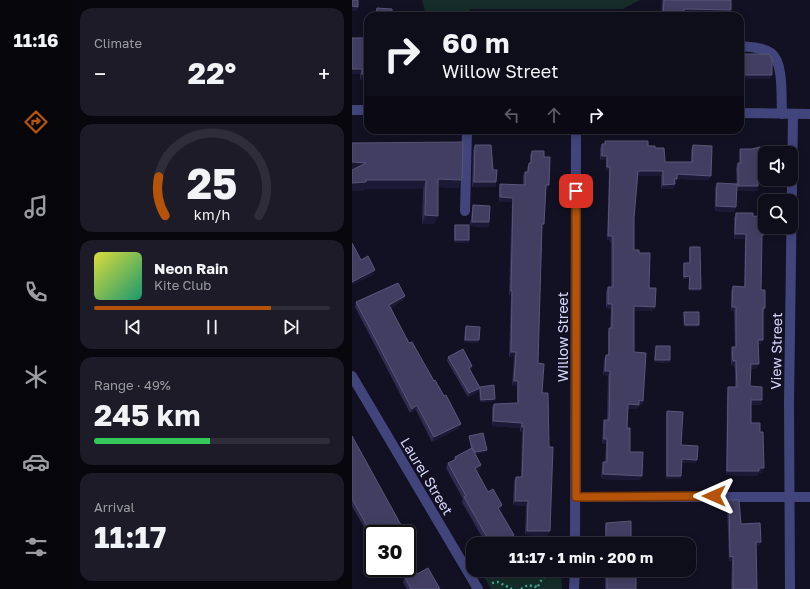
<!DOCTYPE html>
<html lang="en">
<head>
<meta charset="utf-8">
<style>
  :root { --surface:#0e0d1a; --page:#1c1b27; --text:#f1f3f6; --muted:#9b9ca2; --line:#2e2d39; --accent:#b45309 }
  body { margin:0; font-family:"Golos Text",sans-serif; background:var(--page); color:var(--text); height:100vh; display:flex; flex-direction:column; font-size:15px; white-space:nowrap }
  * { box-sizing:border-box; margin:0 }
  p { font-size:13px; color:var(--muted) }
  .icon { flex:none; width:22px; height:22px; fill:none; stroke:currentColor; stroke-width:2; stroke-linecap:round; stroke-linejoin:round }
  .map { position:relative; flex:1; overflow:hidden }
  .panel { display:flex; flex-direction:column; gap:8px; padding:8px; background:#08070e; width:280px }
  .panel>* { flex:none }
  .guide { position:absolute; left:12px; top:12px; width:380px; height:122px; border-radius:12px; box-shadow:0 2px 10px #0003,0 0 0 1px var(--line); background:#0e0d1a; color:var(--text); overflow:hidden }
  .tools { position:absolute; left:406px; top:146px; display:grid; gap:8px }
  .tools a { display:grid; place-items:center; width:40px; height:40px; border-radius:8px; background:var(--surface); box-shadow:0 2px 10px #0003,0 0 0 1px var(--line); font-size:20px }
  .speed { position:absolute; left:12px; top:525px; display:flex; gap:8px; font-size:20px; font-weight:700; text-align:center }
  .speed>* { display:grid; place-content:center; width:52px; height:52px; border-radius:50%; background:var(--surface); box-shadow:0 2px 10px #0003,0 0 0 1px var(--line); line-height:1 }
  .speed .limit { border:2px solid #111; border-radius:6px; background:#fff; color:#111 }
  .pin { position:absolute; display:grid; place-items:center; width:34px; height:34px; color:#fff; margin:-17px; border-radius:8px; box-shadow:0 2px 6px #0006 }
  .me { position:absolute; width:44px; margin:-22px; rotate:270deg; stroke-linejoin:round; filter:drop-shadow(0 0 3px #0008) }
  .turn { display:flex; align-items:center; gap:14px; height:84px; padding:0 12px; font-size:18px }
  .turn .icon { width:52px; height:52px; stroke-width:2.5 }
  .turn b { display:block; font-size:28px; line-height:34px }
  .lanes { display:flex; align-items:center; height:38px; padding:0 12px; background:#0003; justify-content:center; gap:20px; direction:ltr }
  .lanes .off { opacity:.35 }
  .big { font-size:30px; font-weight:700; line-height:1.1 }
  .panel .tile { flex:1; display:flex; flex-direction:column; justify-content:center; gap:6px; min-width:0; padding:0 14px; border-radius:12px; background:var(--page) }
  .panel .dial { align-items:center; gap:0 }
  .dial svg { height:104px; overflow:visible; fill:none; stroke:var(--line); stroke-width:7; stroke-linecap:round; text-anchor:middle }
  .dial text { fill:var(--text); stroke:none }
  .song { display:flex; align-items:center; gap:12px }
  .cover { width:48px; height:48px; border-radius:6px; background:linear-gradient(135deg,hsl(60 70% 55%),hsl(160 70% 35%)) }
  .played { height:4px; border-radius:2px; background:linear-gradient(90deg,var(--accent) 75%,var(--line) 75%) }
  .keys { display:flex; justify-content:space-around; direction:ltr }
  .heat { display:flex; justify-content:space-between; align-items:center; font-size:22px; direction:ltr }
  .charge { height:6px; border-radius:3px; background:linear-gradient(90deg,#34c759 49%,var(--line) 0) }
  .trip { position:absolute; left:114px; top:537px; width:230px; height:40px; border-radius:12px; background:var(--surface); box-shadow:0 2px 10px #0003,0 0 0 1px var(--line); font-weight:700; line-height:40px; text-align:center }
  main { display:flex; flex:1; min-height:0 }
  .tabs { display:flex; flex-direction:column; width:72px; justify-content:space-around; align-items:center; background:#06050a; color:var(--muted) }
  .tabs .icon { width:28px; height:28px }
  .tabs .selected { color:var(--accent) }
  .tabs b { font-size:18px; color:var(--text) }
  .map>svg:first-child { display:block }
  .green { fill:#152c29 }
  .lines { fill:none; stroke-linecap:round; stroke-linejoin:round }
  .path { stroke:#3ca997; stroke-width:2.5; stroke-dasharray:2 3; stroke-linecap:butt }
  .minor { stroke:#41457c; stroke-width:10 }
  .wall { fill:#2f2c4f }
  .shaded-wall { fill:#1c1936 }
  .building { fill:#413e61; stroke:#58567a }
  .route-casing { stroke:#753606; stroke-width:10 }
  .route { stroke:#b45309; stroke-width:7 }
  .labels { text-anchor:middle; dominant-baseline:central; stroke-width:3.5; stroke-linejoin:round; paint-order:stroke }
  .street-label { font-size:14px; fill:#d7d7fb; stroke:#121123 }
</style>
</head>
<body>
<main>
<nav class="tabs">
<b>11:16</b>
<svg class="icon selected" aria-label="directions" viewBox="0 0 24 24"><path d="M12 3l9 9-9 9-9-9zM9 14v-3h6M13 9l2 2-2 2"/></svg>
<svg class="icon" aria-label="music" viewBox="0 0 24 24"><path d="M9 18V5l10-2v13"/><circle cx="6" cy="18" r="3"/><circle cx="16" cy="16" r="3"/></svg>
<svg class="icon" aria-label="phone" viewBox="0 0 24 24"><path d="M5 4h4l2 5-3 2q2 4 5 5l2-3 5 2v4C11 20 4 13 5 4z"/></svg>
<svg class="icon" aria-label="climate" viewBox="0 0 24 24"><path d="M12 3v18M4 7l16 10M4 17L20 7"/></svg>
<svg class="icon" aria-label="car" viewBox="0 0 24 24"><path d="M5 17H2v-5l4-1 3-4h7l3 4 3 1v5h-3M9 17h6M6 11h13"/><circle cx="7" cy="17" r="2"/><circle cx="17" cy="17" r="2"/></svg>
<svg class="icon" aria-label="filters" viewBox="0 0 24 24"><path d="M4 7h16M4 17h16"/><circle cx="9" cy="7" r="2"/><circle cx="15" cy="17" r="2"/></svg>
</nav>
<section class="panel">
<div class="tile"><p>Climate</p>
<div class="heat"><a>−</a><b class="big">22°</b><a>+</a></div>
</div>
<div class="tile dial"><svg viewBox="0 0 100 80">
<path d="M14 69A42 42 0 1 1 86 69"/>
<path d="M14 69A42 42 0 0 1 9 39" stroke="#b45309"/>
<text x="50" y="56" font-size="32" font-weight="700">25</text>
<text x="50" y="72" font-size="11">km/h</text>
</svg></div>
<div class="tile">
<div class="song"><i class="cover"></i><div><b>Neon Rain</b><p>Kite Club</p></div></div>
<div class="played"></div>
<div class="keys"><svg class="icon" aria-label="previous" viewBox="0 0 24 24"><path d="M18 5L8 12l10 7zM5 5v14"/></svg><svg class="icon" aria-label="pause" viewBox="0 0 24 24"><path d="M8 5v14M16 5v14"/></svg><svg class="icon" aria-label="next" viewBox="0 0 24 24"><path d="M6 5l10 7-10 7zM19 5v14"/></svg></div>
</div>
<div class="tile"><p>Range · 49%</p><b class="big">245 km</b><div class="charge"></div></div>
<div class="tile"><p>Arrival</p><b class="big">11:17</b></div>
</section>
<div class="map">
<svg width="458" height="589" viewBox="0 0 458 589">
  <rect width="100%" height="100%" fill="#121123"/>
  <g class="green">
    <polygon points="70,0 288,0 271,9 118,9 115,16 74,16"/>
    <polygon points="135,570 209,570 210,589 139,589 130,573"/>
  </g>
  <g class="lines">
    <g class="path">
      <polyline points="132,571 135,570"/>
      <polyline points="140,583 146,582 160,589"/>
      <polyline points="183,586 185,588 190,579 199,570"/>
      <polyline points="169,589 176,585 184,587"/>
    </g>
    <g class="minor">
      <path d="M 388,46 C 398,47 410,47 419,53 C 432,62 429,98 430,114"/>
      <polyline points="0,110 16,110"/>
      <polyline points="388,113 458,114"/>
      <polyline points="113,211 115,130"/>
      <polyline points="0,376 126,589"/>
      <polyline points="224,497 458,497"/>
      <polyline points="223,544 224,130"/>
      <polyline points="222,589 223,570"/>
      <polyline points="438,589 437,403 441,114"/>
    </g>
  </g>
  <g class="wall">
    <polygon points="310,0 379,0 379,10 377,16 309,16"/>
    <polygon points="25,8 40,16 22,16"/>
    <polygon points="16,38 16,80 8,80 8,74"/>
    <polygon points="253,141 296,146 303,148 313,162 339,162 339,150 341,145 357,180 325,179 321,189 309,189 309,176 285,176 282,218 282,250 287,253 303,307 301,311 282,311 282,352 291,401 290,405 287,405 285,409 276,409 275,428 278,452 288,480 249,479 250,466 251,462 253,462 254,444 250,444 251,425 252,420 255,420 256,376 251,375 252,360 254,355 256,355 256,333 257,328 258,328 259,309 254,308 254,292 256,287 259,287 259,243 258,240 255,240 257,171 254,171 254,160 248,160 248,149 250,144 252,144"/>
    <polygon points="0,143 110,178 106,188 86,187 82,224 70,224 71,189 12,189 11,191"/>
    <polygon points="123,145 141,170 144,182 143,187 120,187 121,150"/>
    <polygon points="388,149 408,159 408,180 406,180 405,191 385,191 384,168 386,163 387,163 387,154"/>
    <polygon points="180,151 192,157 195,190 193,190 190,229 186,363 190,393 196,536 173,535 174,506 161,505 162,481 164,477 169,477 170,432 168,432 168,428 140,426 140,408 142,404 165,403 165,386 160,386 162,357 157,357 159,295 157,295 160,202 147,202 147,189 148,184 171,185 171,176 173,172 175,172 175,168 177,163 178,163 178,155"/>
    <polygon points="365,183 382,212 363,211 363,188"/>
    <polygon points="121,205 137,222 136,227 118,226 120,210"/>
    <polygon points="384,213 401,216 410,240 409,290 413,308 411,313 409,344 406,344 405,368 398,369 398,386 410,400 409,405 399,405 399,423 408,432 410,473 406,473 405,476 374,475 375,392 376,387 383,387 383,369 382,366 379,366 379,352 380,347 383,347 382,311 379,311 379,291 381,286 392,287 393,239 382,239 382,218"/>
    <polygon points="103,225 117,240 116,243 102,243 102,228"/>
    <polygon points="338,247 348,291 337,291 337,279 331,279 331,265 332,263 337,263 337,249"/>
    <polygon points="51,300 39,308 57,343 107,428 80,442 64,410 58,413 3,307 4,302"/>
    <polygon points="332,312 346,327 332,327 331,315"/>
    <polygon points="114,326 126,343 112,342 113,329"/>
    <polygon points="304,346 318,360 317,363 302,362 303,348"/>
    <polygon points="96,357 119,370 118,370 128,387 143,399 142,401 128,402 127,391 116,397 95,361"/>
    <polygon points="315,411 329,445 344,463 330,463 329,476 328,479 314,479 314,415"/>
    <polygon points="0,436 21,534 21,550 15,539 17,536 0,506"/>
    <polygon points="117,436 135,450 134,452 124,454 129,465 128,469 125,471 136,492 150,505 148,510 162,535 160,540 154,544 134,544 110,502 111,499 94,468 96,463 101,461 103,457 119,448 117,438"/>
    <polygon points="377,500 389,524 407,546 404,546 405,589 379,589 380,561 377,561 375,505"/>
    <polygon points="254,523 279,544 253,544 253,527"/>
    <rect x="253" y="570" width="31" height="19"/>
    <polygon points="65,574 88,589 55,589 51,582 53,577"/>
  </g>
  <g class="shaded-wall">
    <polygon points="0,6 6,7 4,11 0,11"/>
    <polygon points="332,9 379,10 377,16 330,16"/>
    <polygon points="0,69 10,69 8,74 0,74"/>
    <polygon points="10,74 16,74 16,80 8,80"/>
    <polygon points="388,75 420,75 418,79 388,79"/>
    <polygon points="250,156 255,156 254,160 248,160"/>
    <polygon points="0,162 14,163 0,171"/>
    <polygon points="255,167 258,167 257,171 254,171"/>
    <polygon points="286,171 311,171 309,176 284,176"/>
    <polygon points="325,174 359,176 357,180 325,179 323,184 321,184"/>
    <polygon points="409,175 408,180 404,180 406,176"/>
    <polygon points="110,178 106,188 83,187 86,179"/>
    <polygon points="14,180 74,180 71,189 12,189 11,191 0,191 0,183"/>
    <polygon points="122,182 144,182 143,187 120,187"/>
    <polygon points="323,184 321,189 309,189 311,185"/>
    <polygon points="194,185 197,185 195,190 192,190"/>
    <polygon points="386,186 406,186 405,191 385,191"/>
    <polygon points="148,197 161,198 160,202 147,202"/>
    <polygon points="364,206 384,207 382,212 363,211"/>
    <polygon points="73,215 86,216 82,224 70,224"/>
    <polygon points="120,222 137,222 136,227 118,226"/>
    <polygon points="383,234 394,234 393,239 382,239"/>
    <polygon points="256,236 260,236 258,240 255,240"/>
    <polygon points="103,240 117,240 116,243 102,243"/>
    <polygon points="23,270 21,275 0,285 0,282"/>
    <polygon points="338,276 337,279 331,279 332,277"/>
    <polygon points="337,289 349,289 348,291 337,291"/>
    <polygon points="159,291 160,291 159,295 157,295"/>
    <polygon points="53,296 51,300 36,310 37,305"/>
    <polygon points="256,304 260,304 259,309 254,308"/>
    <polygon points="282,306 303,307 301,311 280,311"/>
    <polygon points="380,307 384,307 382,311 379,311"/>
    <polygon points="333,325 347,325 346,327 332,327"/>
    <polygon points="113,340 127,340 126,343 112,342"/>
    <polygon points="406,340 411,340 409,344 405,344"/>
    <polygon points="159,352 164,352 162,357 157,357"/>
    <polygon points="303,360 318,360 317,363 302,362"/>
    <polygon points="381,361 384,361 382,366 379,366"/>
    <polygon points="399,364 407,364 405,368 397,369"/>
    <polygon points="120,366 119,370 115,372 117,368"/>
    <polygon points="253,371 258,371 256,376 251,375"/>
    <polygon points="162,381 166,381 165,386 160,386"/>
    <polygon points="128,388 127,392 116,397 117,393"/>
    <polygon points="143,399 142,401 128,402 129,400"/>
    <polygon points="287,400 291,401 290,405 287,405 285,409 274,409 276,404"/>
    <polygon points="399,400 410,400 409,405 397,405"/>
    <polygon points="65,405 64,410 58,413 60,409"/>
    <polygon points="141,421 170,423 168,428 140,426"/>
    <polygon points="109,424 107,428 80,442 82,437"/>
    <polygon points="170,427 172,427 170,432 168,432"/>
    <polygon points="252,439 255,439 254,444 250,444"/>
    <polygon points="135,450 134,452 120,455 121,453"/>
    <polygon points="330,459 345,460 344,463 329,463"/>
    <polygon points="129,465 128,469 122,473 123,468"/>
    <polygon points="407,468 412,468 410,473 406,473 405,476 374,475 375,471"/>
    <polygon points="251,474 290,476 288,480 249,479"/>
    <polygon points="315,476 329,476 328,479 314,479"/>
    <polygon points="163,501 176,501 174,506 161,505"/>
    <polygon points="150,505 148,510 145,512 146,508"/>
    <polygon points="175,531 198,531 196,536 173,535"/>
    <polygon points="162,535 160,540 154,544 147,544"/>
    <polygon points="404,542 409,542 407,546 403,546"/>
    <polygon points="381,556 380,561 377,561 378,557"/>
  </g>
  <g class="building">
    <polygon points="0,0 6,0 6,7 0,6"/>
    <polygon points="312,0 379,0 379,10 332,9 332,16 311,16"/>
    <polygon points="25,8 40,9 40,16 24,16"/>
    <polygon points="0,38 16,38 16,74 10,74 10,69 0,69"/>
    <polygon points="388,54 417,54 420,58 420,75 388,75"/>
    <polygon points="253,141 296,141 296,146 303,146 303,148 312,148 313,162 340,162 341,145 360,146 359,176 325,174 325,179 322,179 323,184 311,185 311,171 286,171 282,218 282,250 287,250 287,253 298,253 297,288 304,288 303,307 282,306 282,352 294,353 291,401 287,400 287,405 276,404 275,428 278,428 278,452 291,452 290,476 251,474 251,462 255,462 255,439 252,439 252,420 257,420 258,371 253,371 254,355 257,355 257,328 260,328 260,304 256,304 256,287 261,287 261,238 260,236 256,236 258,167 255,167 255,156 250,156 250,144 253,144"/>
    <polygon points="111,142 110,178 109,180 86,179 86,216 73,215 74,180 14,180 14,182 0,183 0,170 14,163 0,162 0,143"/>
    <polygon points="123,145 139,145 141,170 145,170 144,182 122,182"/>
    <polygon points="408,147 410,153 408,158 409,175 406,176 406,186 386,186 386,163 389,163 388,149 400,149"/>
    <polygon points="180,151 192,151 192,157 198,157 197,185 194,185 192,224 190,224 186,363 192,364 190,393 196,393 197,447 201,447 198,531 175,531 176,501 163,501 164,477 170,477 172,427 170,427 170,423 141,421 142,404 166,403 166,381 162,381 164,352 159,352 160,291 159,291 161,198 148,197 148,184 173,185 173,172 176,172 177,163 179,163"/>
    <polygon points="365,183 385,184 384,207 364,206"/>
    <polygon points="121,205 138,206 137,222 120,222"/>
    <polygon points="384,213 401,213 401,216 412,217 412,235 410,235 409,290 413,290 413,308 411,308 411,340 406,340 407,364 399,364 398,386 410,387 410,400 399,400 399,423 408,423 408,432 411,432 412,468 407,468 407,471 375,471 376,387 385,387 384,364 384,361 381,361 380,347 384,347 384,307 380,307 381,286 393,287 394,234 383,234"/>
    <rect x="103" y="225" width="14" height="15"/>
    <polygon points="0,243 9,260 16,256 23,270 0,282"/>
    <polygon points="338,247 348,247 349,289 337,289 338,276 332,277 332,263 338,263"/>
    <polygon points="46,283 53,296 37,305 57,343 60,342 82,381 83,380 92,396 94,395 109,424 82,437 65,405 60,409 4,302"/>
    <polygon points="332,312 347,312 347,325 333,325"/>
    <polygon points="114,326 128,327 127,340 113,340"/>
    <polygon points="304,346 318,346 318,360 303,360"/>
    <polygon points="111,349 120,366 117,368 128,388 117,393 96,357"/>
    <polygon points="142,385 143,399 129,400 128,387"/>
    <polygon points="315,411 331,412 329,445 346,446 345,460 330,459 329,476 315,476"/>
    <polygon points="131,433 135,450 123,452 120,448 117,436"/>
    <polygon points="0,436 54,534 21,534 21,542 17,535 19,533 0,499"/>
    <polygon points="120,448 129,465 123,468 136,492 141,489 150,505 146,508 162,535 147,544 139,544 112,497 114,496 96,463 104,459 103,457"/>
    <polygon points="377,500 387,500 389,524 408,523 409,542 404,542 405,589 381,589 381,556 378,557"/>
    <polygon points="279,521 279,544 254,544 254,523"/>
    <polygon points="76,568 88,589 59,589 53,577 63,571 65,574"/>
    <rect x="255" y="570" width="29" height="19"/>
  </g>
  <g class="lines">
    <defs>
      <polyline id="route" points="224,191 224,497 362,496"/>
    </defs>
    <use href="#route" class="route-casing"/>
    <use href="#route" class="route"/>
  </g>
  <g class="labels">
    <g class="street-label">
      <text transform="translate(210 337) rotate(-90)">Willow Street</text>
      <text transform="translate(424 351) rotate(-89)">View Street</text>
      <text transform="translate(75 476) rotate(59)">Laurel Street</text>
    </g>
  </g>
</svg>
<div class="tools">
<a><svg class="icon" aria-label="sound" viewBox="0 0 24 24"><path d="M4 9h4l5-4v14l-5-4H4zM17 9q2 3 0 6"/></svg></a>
<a><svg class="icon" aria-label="search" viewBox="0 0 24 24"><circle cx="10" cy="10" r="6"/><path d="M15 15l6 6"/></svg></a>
</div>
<div class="speed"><div class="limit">30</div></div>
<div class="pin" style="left:224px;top:191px;background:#d93025"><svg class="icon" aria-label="arrive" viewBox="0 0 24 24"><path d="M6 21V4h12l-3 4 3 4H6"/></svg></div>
<svg class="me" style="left:362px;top:496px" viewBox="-20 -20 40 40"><path d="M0-17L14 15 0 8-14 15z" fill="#b45309" stroke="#fff" stroke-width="4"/></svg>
<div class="trip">11:17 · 1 min · 200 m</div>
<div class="guide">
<div class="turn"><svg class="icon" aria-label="right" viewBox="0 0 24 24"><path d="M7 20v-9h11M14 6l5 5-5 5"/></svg><div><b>60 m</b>Willow Street</div></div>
<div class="lanes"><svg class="icon off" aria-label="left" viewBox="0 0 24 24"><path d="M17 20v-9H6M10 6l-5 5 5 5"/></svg><svg class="icon off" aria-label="ahead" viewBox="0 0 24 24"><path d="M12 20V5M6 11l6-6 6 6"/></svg><svg class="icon" aria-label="right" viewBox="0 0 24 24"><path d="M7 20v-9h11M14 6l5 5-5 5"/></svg></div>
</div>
</div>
</main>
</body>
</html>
